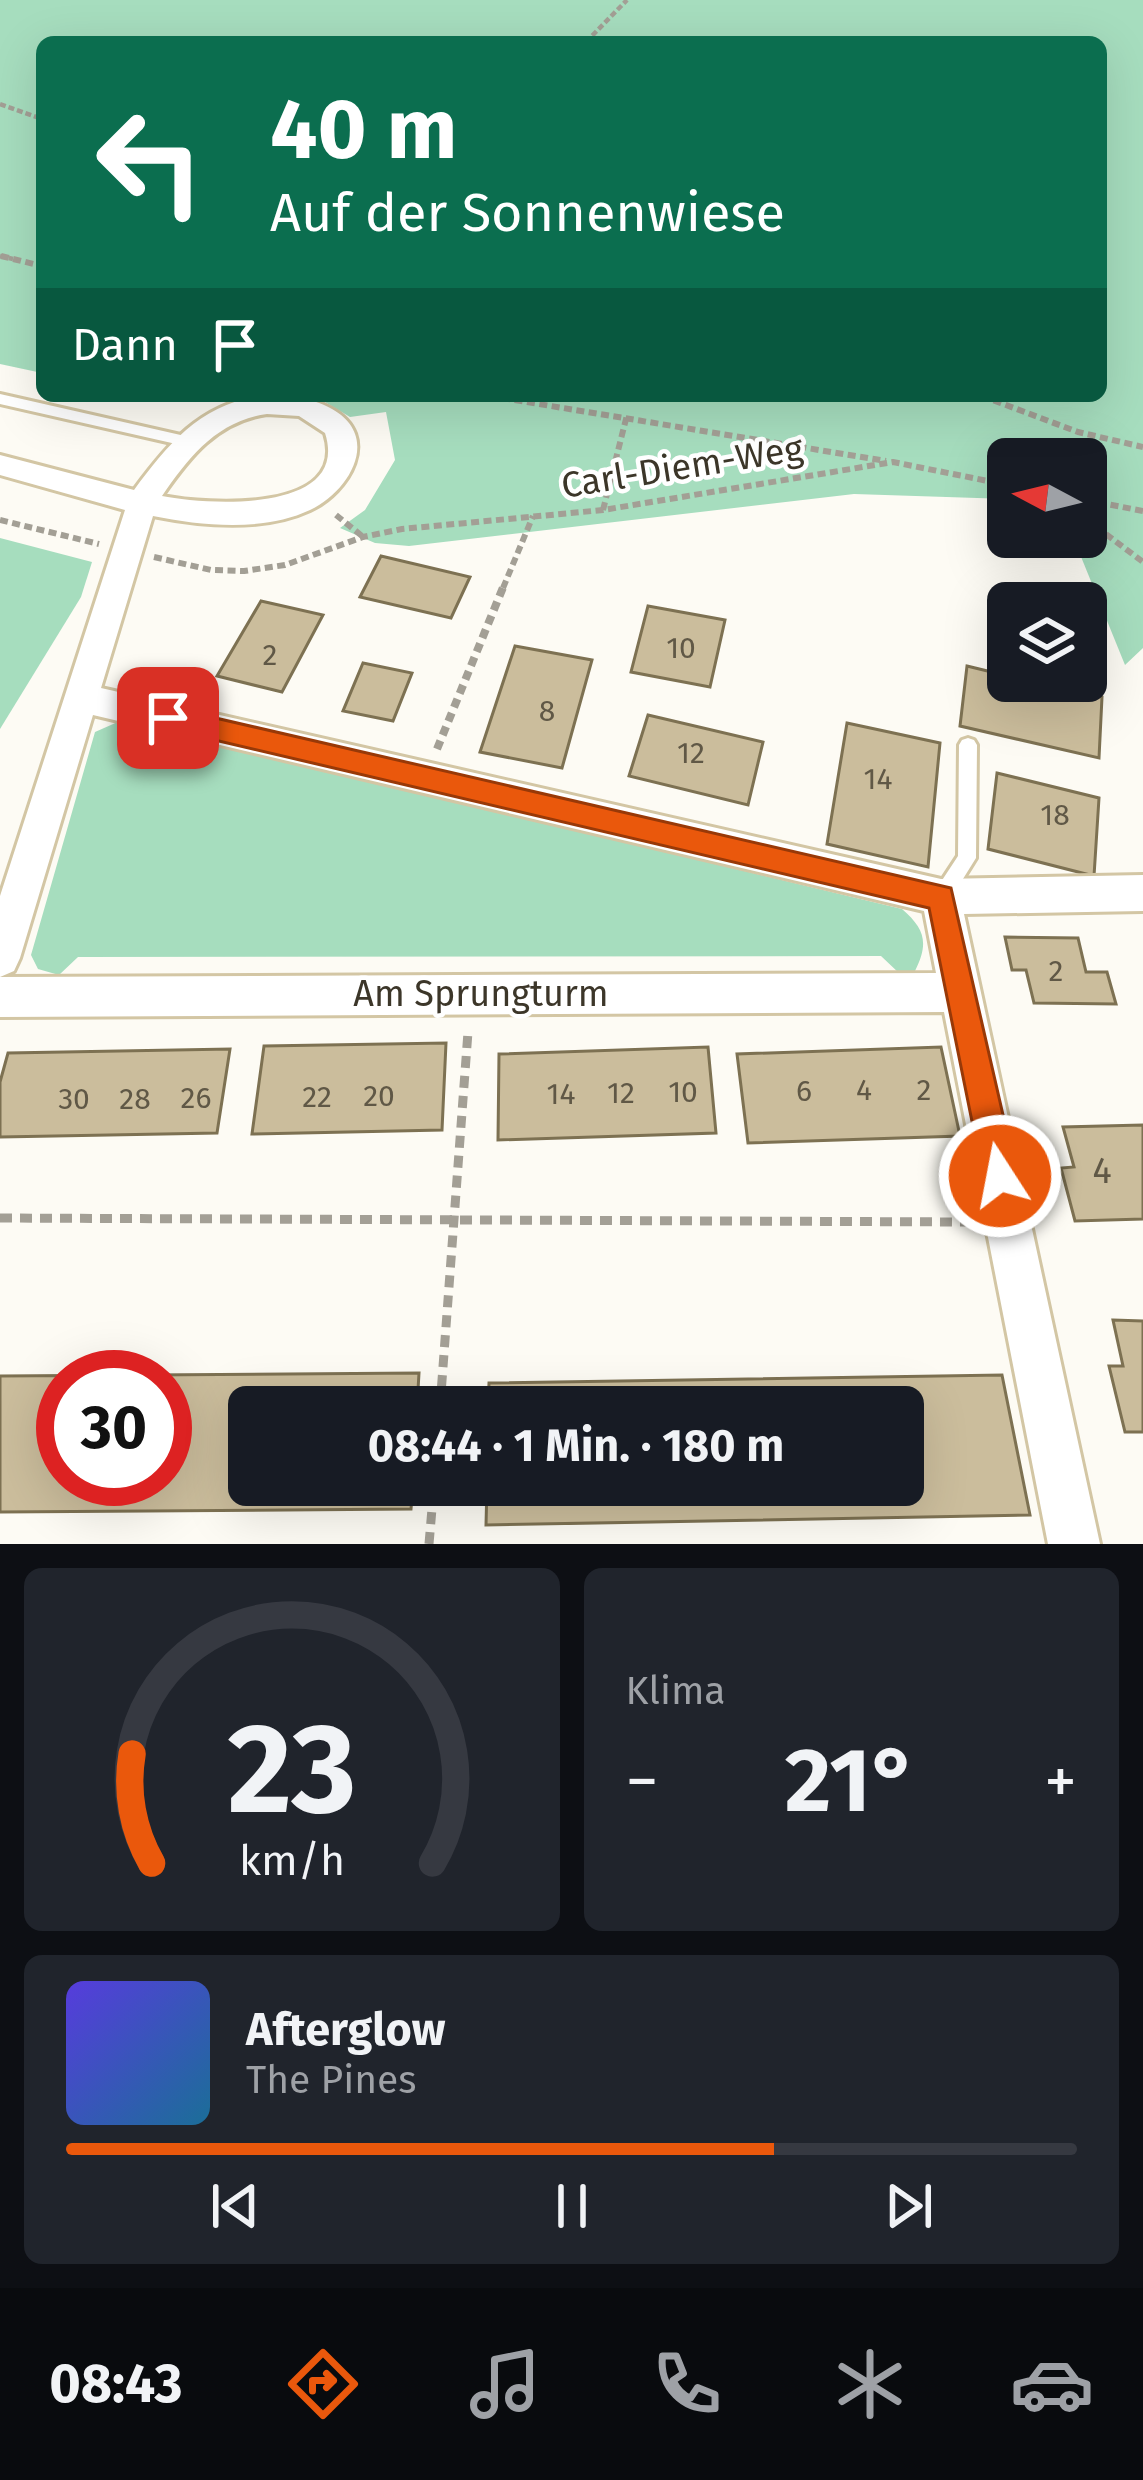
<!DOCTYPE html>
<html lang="de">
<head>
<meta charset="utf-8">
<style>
  :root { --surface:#171b24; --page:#20242c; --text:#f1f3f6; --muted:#9ea1a6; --line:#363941; --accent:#ea580c }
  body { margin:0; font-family:"Fira Sans",sans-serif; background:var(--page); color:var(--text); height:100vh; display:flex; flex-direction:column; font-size:45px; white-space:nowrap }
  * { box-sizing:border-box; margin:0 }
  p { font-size:39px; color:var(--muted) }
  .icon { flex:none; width:66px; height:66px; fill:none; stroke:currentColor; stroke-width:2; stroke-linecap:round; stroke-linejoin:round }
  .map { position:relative; height:1544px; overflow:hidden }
  .panel { display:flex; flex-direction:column; gap:24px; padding:24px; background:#0d0f14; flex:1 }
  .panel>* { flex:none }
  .banner { position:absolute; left:36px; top:36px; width:1071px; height:366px; border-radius:18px; box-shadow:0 12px 48px #0002; background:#0b6e4f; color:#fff; overflow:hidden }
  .needle { width:78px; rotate:277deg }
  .fabs { position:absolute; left:987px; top:438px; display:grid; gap:24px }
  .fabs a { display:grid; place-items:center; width:120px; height:120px; border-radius:18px; background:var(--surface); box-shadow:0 12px 48px #0002; font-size:60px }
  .speed { position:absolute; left:36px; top:1350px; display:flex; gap:24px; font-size:60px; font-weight:700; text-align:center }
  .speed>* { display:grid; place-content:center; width:156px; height:156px; border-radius:50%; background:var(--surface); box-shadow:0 12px 48px #0002; line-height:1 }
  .speed .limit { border:18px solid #d22; background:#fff; color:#111 }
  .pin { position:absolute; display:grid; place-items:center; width:102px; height:102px; color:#fff; margin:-51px; border-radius:24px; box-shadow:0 6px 18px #0006 }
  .me { position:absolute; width:132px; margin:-66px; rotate:349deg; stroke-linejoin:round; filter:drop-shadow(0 0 9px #0008) }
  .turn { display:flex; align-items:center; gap:42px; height:252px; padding:0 36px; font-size:54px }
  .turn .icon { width:156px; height:156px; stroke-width:2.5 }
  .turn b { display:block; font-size:84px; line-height:102px }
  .then { display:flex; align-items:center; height:114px; padding:0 36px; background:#0003; gap:24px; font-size:45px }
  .big { font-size:90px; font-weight:700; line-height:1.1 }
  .panel .card { flex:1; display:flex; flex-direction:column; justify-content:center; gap:18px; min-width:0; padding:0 42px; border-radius:18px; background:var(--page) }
  .panel .dial { align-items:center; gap:0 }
  .dial svg { height:312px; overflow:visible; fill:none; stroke:var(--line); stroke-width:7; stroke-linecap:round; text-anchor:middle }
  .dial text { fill:var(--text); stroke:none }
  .song { display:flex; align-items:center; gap:36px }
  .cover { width:144px; height:144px; border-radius:18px; background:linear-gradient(135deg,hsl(250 70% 55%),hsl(200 70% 35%)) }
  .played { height:12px; border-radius:6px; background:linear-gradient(90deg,var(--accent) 70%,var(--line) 70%) }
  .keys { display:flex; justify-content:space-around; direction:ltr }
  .heat { display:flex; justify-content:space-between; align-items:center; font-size:66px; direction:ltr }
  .panel .tiles { flex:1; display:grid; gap:24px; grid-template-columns:1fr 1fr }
  .card:last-child { grid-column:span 2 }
  .trip { position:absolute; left:228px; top:1386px; width:696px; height:120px; border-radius:18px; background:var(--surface); box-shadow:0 12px 48px #0002; font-weight:700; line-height:120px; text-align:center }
  .tab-bar { display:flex; height:192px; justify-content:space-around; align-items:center; background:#090b0e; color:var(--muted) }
  .tab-bar .icon { width:84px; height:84px }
  .tab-bar .active { color:var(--accent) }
  .tab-bar b { font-size:54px; color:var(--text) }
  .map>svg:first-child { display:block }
  .green { fill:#a6ddbe }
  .building { fill:#cbbd9c; stroke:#7d7152; stroke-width:3; fill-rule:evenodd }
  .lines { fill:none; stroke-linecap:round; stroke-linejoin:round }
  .service-casing { stroke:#d3c6a4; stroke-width:6 }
  .minor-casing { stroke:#d3c6a4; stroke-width:6 }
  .path-far3 { stroke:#a39f95; stroke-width:4.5; stroke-dasharray:6 3; stroke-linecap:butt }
  .path-far2 { stroke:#a39f95; stroke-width:6; stroke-dasharray:8 4.5; stroke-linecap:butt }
  .path-far1 { stroke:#a39f95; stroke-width:8; stroke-dasharray:9 6; stroke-linecap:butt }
  .path { stroke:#a39f95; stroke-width:9; stroke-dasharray:12 8; stroke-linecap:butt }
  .service { fill:#fff; fill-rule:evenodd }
  .minor { fill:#fff; fill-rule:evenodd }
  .route { fill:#ea580c; stroke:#983908; stroke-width:3 }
  .labels { text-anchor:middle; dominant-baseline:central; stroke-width:9; stroke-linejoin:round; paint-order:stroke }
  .number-label { font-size:30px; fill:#605846 }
  .street-label { font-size:36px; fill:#3c3629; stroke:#fff }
  .near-number-label { font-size:36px; fill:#605846 }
</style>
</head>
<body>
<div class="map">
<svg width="1143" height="1544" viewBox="0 0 1143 1544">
  <rect width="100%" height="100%" fill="#fdfbf4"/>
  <g class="green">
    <polygon points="0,0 1143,0 1143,648 1125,665 1073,537 1086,537 1086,459 1008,459 1008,499 854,494 409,546 375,543 340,528 365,510 395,460 386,412 350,417 315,396 1101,396 1101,42 42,42 42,373 0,364"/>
    <polygon points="0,538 92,562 81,597 0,729"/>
    <path d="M 120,721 L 902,909 C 925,929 929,943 915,971 L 900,974 L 881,956 L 78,957 L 59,975 L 38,969 L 31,955 L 95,732 Z"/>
  </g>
  <g class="building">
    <polygon points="381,556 470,577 451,618 360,597"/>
    <polygon points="261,601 323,615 282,692 217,676"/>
    <polygon points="648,606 725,620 710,687 631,672"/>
    <polygon points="515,646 592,660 562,768 480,752"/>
    <polygon points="363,663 412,673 393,721 343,711"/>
    <polygon points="967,666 1008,676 1008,681 1032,681 1102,697 1099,758 960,726"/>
    <polygon points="648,715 763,742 748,805 629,776"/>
    <polygon points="847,723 940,743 928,867 827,844"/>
    <polygon points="997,773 1099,798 1094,876 988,849"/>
    <polygon points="1005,937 1078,938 1086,972 1107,972 1116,1004 1034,1003 1026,970 1012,970"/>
    <polygon points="446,1043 442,1130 252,1134 264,1046"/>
    <polygon points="708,1047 716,1133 498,1140 499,1054"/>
    <polygon points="941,1047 960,1136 748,1143 737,1054"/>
    <polygon points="230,1049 217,1133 0,1137 0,1082 8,1053"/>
    <polygon points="1143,1125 1143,1219 1075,1221 1061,1168 1074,1167 1063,1127"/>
    <polygon points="1113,1320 1143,1321 1143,1432 1125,1432 1109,1366 1123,1366"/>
    <path d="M 419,1373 L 417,1407 L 249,1407 L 249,1485 L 413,1485 L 411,1509 L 0,1512 L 0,1376 ZM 63,1377 L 165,1377 L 165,1479 L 63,1479 Z"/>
    <polygon points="1002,1375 1030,1515 486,1525 487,1485 903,1485 903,1407 488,1407 489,1383"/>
  </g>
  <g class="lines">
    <defs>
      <g id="service">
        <polygon points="0,394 185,436 192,441 185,446 0,404"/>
        <polygon points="968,738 974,740 977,745 976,858 948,903 941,906 934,903 931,897 958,856 959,745 962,740"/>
      </g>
      <path id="minor" d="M 259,396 C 284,396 310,396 332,409 C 382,437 349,492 310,510 C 263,532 203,526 153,516 L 101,688 L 941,879 L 1143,875 L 1143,911 L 964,914 L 1100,1544 L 1048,1544 L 944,1012 L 0,1017 L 0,977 L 936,973 L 924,911 L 93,715 L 20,958 L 14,971 L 0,977 L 0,896 L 125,510 L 0,475 L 0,455 L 134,490 C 168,444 200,405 259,396 ZM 267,414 L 299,416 L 325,433 C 351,514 207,505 162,496 C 189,457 217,421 267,414 Z"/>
    </defs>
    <use href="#service" class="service-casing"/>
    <use href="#minor" class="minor-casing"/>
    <g class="path-far3">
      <polyline points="586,42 627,0"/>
      <polyline points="0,104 42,119"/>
      <polyline points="0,256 13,259"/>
    </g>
    <g class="path-far2">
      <polyline points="1,256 42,266"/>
      <polyline points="490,396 886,461"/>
      <polyline points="982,396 1078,432 1143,447"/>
      <polyline points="1086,500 1143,511"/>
      <polyline points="603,510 627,415"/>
      <polyline points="336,515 362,536"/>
      <polyline points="1086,519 1143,562"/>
      <polyline points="0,520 99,544"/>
      <polyline points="154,557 211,570 244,571 285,565 363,537 402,529 603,510 893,462 1008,485"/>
      <polyline points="503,588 533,516"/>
    </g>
    <polyline class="path-far1" points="437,749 504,585"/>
    <g class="path">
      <polyline points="0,1218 970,1222"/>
      <polyline points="440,1407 468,1032"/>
      <polyline points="429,1544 434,1485"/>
    </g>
    <use href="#service" class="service"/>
    <use href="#minor" class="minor"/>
  </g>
  <polygon class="route" points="168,707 951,888 1017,1176 1012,1188 1000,1193 988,1188 983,1176 929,908 168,729 154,718"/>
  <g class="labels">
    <g class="number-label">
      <text x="681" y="648">10</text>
      <text x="270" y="655">2</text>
      <text x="547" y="711">8</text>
      <text x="691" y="753">12</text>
      <text x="878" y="779">14</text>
      <text x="1055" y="815">18</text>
      <text x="1056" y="971">2</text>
      <text x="864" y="1090">4</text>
      <text x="924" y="1090">2</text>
      <text x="804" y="1091">6</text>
      <text x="683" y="1092">10</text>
      <text x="621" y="1093">12</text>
      <text x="561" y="1094">14</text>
      <text x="379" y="1096">20</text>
      <text x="317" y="1097">22</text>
      <text x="196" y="1098">26</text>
      <text x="74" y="1099">30</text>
      <text x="135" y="1099">28</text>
    </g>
    <g class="street-label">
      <text transform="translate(682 467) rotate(-9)">Carl-Diem-Weg</text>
      <text x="481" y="994">Am Sprungturm</text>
    </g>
    <g class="near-number-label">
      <text x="1102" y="1171">4</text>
    </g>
  </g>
</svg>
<div class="fabs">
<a><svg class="needle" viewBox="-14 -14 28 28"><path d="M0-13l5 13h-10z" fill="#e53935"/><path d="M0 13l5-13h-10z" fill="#9ea1a6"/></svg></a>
<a><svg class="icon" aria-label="layers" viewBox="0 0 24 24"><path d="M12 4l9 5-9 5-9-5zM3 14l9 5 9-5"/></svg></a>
</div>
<div class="speed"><div class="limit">30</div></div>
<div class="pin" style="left:168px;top:718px;background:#d93025"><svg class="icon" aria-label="arrive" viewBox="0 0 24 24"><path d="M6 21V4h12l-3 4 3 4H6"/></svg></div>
<svg class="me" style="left:1000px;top:1176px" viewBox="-20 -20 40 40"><circle r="17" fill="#ea580c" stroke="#fff" stroke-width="3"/><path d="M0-11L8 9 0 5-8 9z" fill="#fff"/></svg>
<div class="trip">08:44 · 1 Min. · 180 m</div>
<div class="banner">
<div class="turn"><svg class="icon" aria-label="left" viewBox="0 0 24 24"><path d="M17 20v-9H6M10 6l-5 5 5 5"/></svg><div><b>40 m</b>Auf der Sonnenwiese</div></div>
<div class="then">Dann<svg class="icon" aria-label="arrive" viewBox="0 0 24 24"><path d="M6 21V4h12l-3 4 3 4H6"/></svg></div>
</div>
</div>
<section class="panel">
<div class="tiles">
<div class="card dial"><svg viewBox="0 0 100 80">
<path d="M14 69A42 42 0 1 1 86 69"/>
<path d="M14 69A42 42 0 0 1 9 41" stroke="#ea580c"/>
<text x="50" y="56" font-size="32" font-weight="700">23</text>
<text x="50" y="72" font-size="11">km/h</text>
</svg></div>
<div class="card"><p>Klima</p>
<div class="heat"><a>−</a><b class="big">21°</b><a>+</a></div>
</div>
<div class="card">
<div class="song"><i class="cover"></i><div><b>Afterglow</b><p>The Pines</p></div></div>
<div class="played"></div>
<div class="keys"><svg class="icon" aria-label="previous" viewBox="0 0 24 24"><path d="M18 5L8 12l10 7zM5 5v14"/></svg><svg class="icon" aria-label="pause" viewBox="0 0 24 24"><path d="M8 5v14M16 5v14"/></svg><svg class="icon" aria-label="next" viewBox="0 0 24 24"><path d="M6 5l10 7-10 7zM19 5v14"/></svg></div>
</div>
</div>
</section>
<nav class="tab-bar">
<b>08:43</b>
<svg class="icon active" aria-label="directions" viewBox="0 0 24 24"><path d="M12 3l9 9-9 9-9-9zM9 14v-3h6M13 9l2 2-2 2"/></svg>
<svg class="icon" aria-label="music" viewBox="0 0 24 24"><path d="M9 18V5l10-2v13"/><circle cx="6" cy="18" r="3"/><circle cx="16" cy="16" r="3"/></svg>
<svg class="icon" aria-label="phone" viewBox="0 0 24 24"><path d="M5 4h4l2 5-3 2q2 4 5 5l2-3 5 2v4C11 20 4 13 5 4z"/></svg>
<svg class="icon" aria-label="climate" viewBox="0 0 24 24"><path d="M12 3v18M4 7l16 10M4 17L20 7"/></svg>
<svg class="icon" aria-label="car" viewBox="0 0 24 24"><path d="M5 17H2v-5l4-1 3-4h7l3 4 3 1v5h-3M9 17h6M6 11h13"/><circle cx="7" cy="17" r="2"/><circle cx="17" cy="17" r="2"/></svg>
</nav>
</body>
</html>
